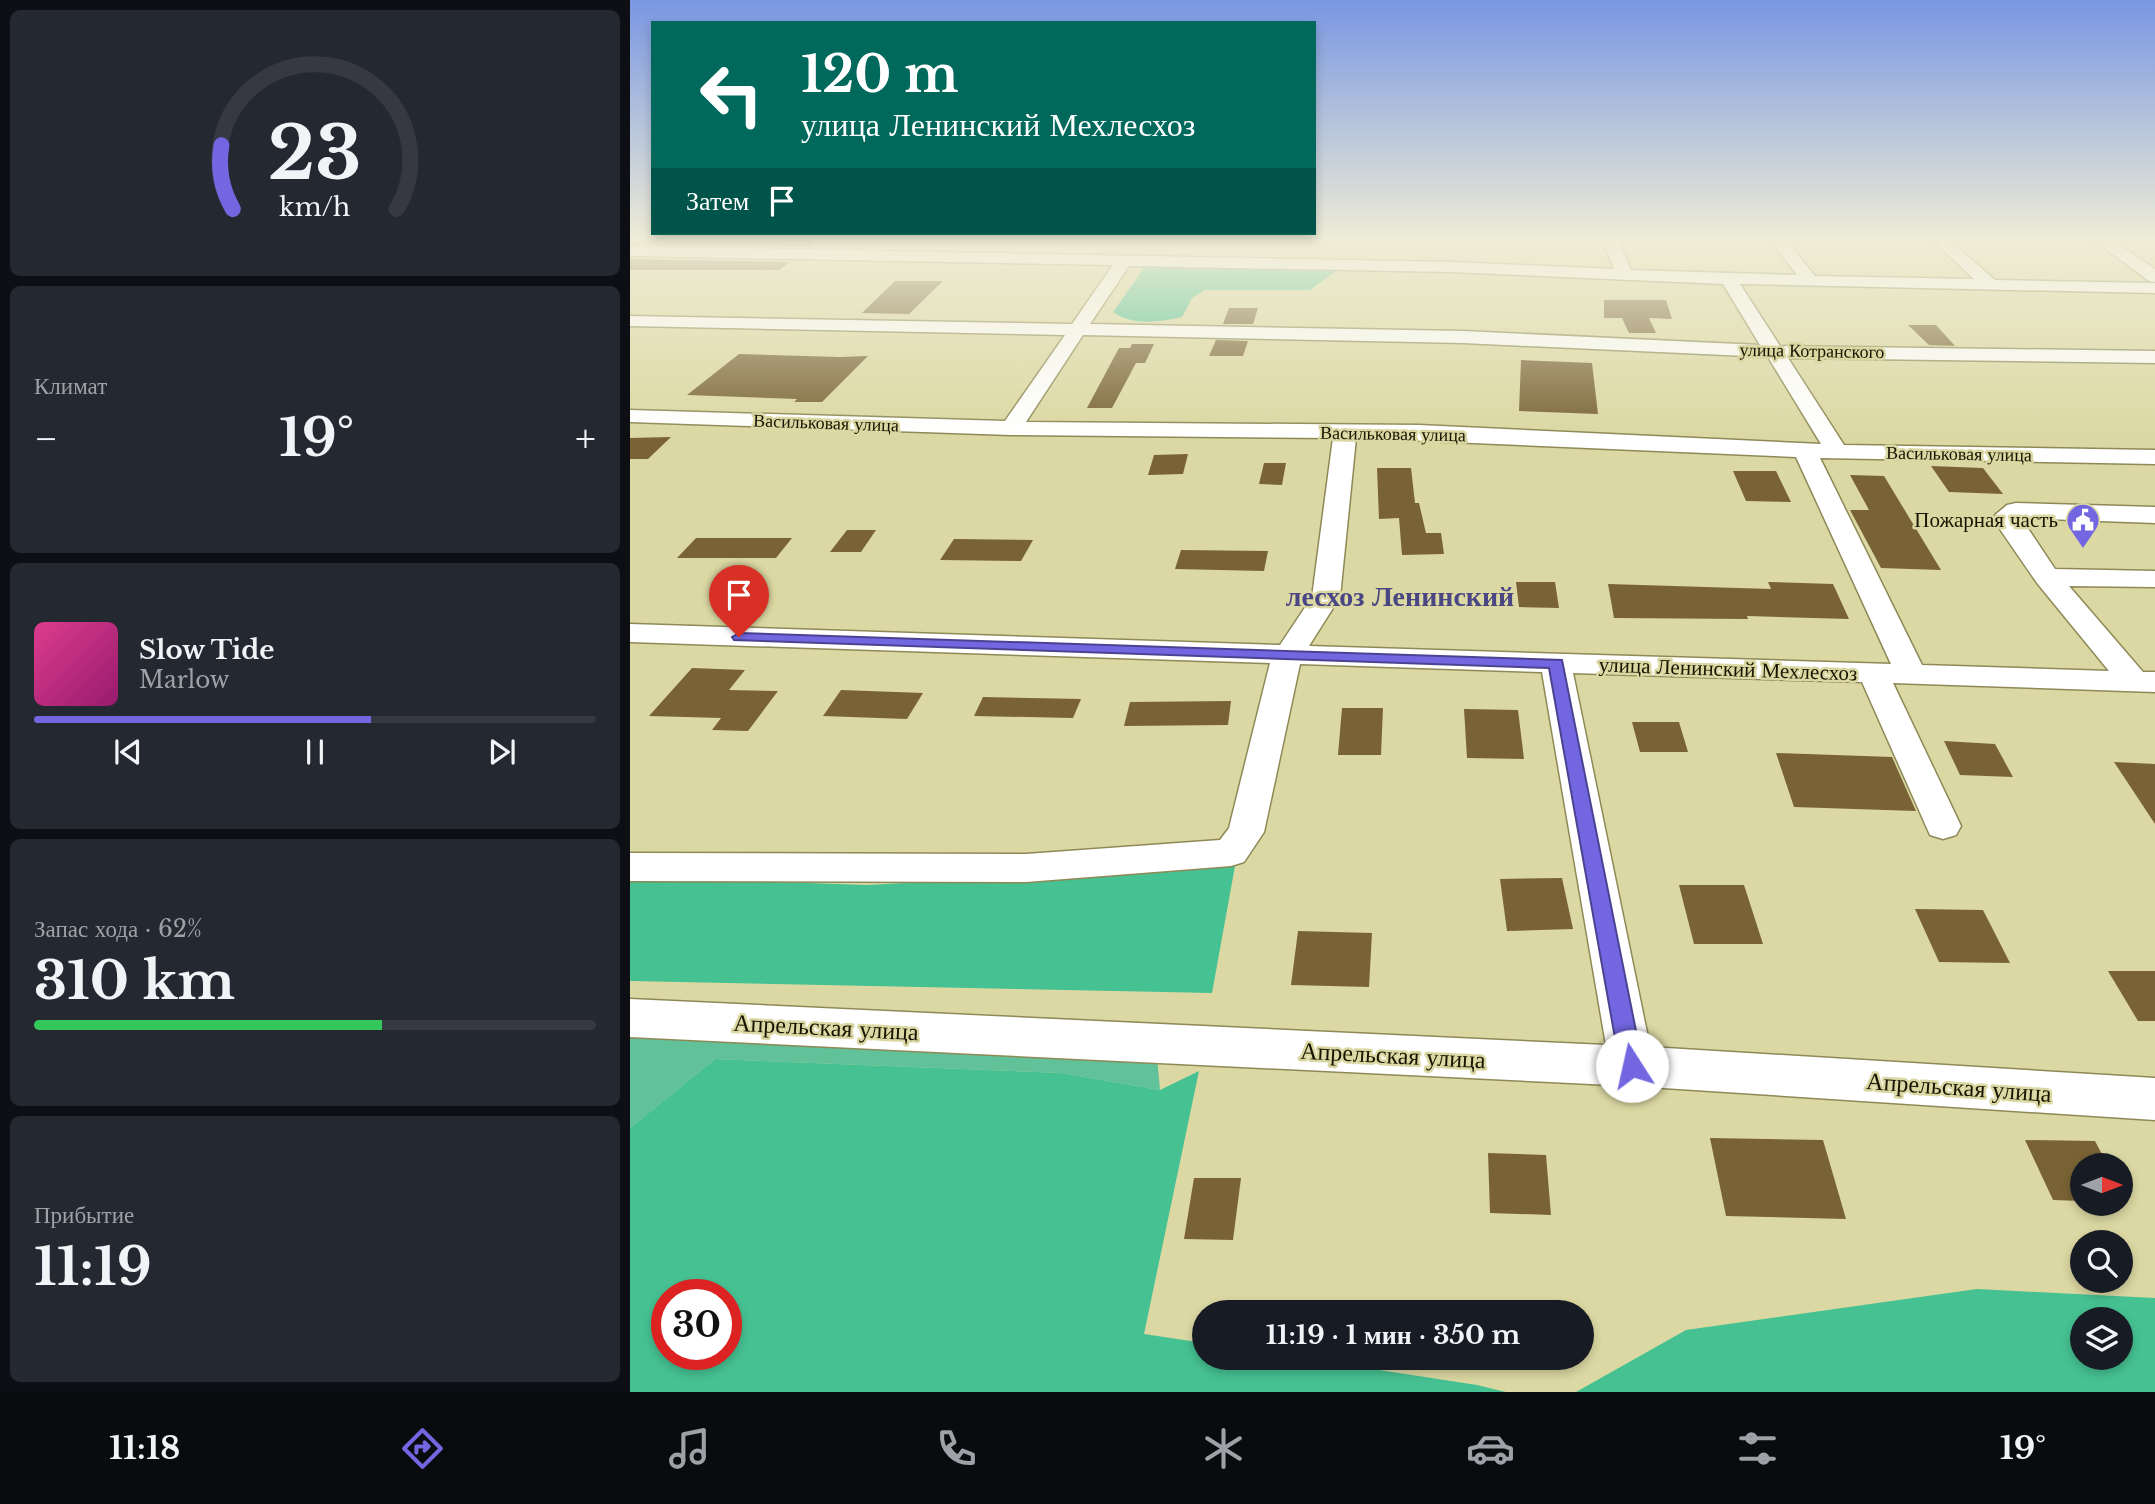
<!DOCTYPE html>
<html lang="ru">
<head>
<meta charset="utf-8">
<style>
  :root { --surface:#171b24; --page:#242831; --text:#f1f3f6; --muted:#9ea1a6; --line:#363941; --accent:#7367e1 }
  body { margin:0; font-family:"Libre Baskerville",serif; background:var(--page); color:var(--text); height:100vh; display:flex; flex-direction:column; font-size:26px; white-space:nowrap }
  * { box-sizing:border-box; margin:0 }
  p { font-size:23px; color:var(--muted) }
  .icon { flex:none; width:38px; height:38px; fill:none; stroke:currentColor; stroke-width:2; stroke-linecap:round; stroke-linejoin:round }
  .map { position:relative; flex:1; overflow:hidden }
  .panel { display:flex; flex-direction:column; gap:10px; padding:10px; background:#0d0f14; width:630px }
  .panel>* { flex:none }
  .banner { position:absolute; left:21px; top:21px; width:665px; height:214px; border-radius:0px; box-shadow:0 4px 10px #0003; background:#00695c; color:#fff; overflow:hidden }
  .needle { width:46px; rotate:90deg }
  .fabs { position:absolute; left:1440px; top:1153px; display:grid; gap:14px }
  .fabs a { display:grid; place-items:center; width:63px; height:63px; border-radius:50%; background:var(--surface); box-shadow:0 4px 10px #0003; font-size:35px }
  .speed { position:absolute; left:21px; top:1279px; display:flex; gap:14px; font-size:35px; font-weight:700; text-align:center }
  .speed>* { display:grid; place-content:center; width:91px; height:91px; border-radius:50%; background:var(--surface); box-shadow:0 4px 10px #0003; line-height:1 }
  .speed .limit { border:10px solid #d22; background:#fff; color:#111 }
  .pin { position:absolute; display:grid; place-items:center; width:60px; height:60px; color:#fff; margin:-72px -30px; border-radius:50% 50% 50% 0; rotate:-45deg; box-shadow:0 0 7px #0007 }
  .pin .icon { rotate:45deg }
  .me { position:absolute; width:77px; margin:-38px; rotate:350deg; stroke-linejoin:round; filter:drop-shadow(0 0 5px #0008) }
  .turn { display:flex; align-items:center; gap:24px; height:147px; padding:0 35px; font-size:32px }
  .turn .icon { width:91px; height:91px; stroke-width:2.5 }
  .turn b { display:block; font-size:49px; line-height:60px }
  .then { display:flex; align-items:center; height:66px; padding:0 35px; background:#0003; gap:14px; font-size:26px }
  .big { font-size:52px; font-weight:700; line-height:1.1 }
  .panel .card { flex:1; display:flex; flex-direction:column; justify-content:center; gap:10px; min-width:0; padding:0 24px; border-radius:10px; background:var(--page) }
  .panel .dial { align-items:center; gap:0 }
  .dial svg { height:182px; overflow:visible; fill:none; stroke:var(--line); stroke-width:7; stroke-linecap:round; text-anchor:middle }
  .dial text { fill:var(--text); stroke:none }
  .song { display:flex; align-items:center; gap:21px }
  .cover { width:84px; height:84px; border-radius:10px; background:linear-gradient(135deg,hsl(330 70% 55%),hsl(320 70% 35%)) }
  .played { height:7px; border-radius:4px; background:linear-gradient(90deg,var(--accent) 60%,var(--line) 60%) }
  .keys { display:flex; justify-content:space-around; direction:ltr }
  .heat { display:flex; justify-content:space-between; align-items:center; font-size:38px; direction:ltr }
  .charge { height:10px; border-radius:5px; background:linear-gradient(90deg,#34c759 62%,var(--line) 0) }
  .trip { position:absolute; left:562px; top:1300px; width:402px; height:70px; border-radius:35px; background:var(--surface); box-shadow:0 4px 10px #0003; font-weight:700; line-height:70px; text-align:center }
  .dock { display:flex; height:112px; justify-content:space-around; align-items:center; background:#090b0e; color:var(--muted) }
  .dock .icon { width:49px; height:49px }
  .dock .active { color:var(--accent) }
  .dock b { font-size:32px; color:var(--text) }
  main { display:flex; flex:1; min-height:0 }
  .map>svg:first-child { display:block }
  .green { fill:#61c29a }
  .forest { fill:#46c192; fill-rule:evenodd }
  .building { fill:#796335 }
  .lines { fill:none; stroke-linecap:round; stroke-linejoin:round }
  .minor-casing { stroke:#8e8957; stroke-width:3 }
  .minor { fill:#fff; fill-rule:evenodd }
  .route { fill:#7367e1; stroke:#4b4392; stroke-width:2 }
  .labels { text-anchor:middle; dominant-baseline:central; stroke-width:5; stroke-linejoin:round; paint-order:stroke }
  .far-street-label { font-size:18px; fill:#171502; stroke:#dcd8a3 }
  .poi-label { font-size:21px; fill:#171502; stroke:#dcd8a3; text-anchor:end }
  .street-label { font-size:21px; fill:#171502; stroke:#dcd8a3 }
  .near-street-label { font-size:24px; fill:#171502; stroke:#dcd8a3 }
  .district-label { font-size:28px; font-weight:bold; fill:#494683; stroke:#dcd8a3 }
</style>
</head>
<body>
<main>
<section class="panel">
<div class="card dial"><svg viewBox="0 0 100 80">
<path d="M14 69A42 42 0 1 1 86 69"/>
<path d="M14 69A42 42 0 0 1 9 41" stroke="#7367e1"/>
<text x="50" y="56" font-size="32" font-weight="700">23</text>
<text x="50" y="72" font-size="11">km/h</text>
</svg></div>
<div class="card"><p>Климат</p>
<div class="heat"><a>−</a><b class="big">19°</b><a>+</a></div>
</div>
<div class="card">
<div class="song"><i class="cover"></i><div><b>Slow Tide</b><p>Marlow</p></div></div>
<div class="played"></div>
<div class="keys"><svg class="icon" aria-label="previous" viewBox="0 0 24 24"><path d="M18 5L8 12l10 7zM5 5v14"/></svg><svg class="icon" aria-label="pause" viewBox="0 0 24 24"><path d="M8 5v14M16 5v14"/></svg><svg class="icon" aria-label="next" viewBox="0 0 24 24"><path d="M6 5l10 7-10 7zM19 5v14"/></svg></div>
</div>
<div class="card"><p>Запас хода · 62%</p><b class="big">310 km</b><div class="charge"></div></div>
<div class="card"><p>Прибытие</p><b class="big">11:19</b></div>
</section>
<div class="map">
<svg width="1525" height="1392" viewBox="0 0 1525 1392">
  <rect width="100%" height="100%" fill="#dcd8a3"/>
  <polygon class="green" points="0,1035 527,1056 530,1090 431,1073 85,1059 0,1128"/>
  <g class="forest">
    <path d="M 514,268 L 706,271 L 680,290 L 575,290 L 562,298 L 552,317 C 529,322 503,326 483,312 Z"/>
    <polygon points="605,866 582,993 0,981 0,877 237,885"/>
    <path d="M 85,1059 L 431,1073 L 530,1090 L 569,1071 L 514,1334 L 574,1343 L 574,1358 L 671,1358 L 847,1385 L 876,1392 L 0,1392 L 0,1128 ZM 37,1295 L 96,1295 L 96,1354 L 37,1354 Z"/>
    <path d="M 1347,1289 L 1525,1298 L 1525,1392 L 946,1392 L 1056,1330 ZM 1452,1320 L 1491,1320 L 1491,1358 L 1452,1358 Z"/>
  </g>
  <g class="building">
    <polygon points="0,241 188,241 180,247 0,243"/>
    <polygon points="0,259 160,262 149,270 0,270"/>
    <polygon points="265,281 313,281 279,314 232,313"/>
    <polygon points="974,300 1036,300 1042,319 1019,318 1026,333 999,333 992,318 974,318"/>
    <polygon points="599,308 628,308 623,324 593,324"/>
    <polygon points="1278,325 1306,325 1325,346 1299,345"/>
    <polygon points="586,340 618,341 613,356 579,356"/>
    <polygon points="502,344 524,344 515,363 506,363 482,408 457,408 489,348 500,348"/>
    <polygon points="109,354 210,357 238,356 192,402 164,402 167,399 57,395"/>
    <polygon points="891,360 962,363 968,414 889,411"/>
    <polygon points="41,437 18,459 0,459 0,438"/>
    <polygon points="558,454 553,474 518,475 524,455"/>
    <polygon points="634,463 656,463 652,485 629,484"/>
    <polygon points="1301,466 1353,468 1373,494 1319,492"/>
    <polygon points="747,468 781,468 785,503 789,503 796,533 811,533 814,554 772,555 769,518 749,519"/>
    <polygon points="1103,471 1146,471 1161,502 1116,501"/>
    <polygon points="1220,475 1254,476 1311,570 1251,568 1220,510 1239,510"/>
    <polygon points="217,530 246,530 231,552 200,552"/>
    <polygon points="66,538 162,538 146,558 47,558"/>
    <polygon points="324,539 403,540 391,561 310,560"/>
    <polygon points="551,550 638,551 634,571 545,569"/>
    <polygon points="886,582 925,582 929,608 889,607"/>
    <polygon points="1138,582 1203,584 1219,619 1117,616 1118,619 984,618 978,584 1141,589"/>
    <polygon points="62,668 115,670 99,690 148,691 118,731 82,730 91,718 19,716"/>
    <polygon points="211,690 293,693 277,719 193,716"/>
    <polygon points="353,697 451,699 443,718 344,716"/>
    <polygon points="601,701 598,725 494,726 500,702"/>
    <polygon points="712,708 753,708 751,755 708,755"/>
    <polygon points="834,709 888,710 894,759 837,758"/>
    <polygon points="1002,722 1049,722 1058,752 1010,752"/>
    <polygon points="1314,741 1365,744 1383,777 1330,775"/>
    <polygon points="1146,753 1262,757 1286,811 1164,807"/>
    <polygon points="1484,762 1525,764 1525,824"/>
    <polygon points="932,878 943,929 877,931 870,879"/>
    <polygon points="1049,885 1114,885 1133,944 1064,944"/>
    <polygon points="1285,909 1353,910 1380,963 1309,962"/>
    <polygon points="668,931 742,933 739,987 661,985"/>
    <polygon points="1478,971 1525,971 1525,1021 1508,1021"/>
    <polygon points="1080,1138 1193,1140 1216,1219 1096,1216"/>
    <polygon points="1395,1140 1465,1141 1478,1166 1452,1166 1452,1201 1423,1200"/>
    <polygon points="858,1153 916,1155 921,1215 860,1213"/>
    <polygon points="564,1178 611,1178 603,1240 554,1239"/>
  </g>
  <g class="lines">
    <defs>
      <g id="minor">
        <path d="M 973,241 L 989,241 L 1001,270 L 1167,275 L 1141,241 L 1157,241 L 1185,276 L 1344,279 L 1303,241 L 1320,241 L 1365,280 L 1525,283 L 1525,293 L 1110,284 L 1150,346 L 1525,351 L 1525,363 L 1158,358 L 1214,445 L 1525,450 L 1525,464 L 1190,458 L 1292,665 L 1479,671 L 1407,583 L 1365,522 L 1365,515 L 1377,505 L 1386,503 L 1525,507 L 1525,523 L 1391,518 L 1425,569 L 1525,571 L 1525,587 L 1439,586 L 1513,672 L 1525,672 L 1525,692 L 1263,683 L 1331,826 L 1326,835 L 1313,839 L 1300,835 L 1232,682 L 943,673 L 1020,1047 L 1525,1078 L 1525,1120 L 1002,1086 L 0,1037 L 0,999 L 976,1045 L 912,672 L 670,664 L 634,832 L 614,862 L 601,866 L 396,882 L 0,881 L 0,853 L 396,854 L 590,840 L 599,828 L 640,663 L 0,642 L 0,624 L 650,645 L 682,597 L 703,438 L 381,435 L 0,422 L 0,410 L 375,421 L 435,335 L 0,326 L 0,316 L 442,324 L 483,265 L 0,256 L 0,246 L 822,262 L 984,269 ZM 499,266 L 822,272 L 1093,284 L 1130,345 L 833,331 L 460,324 ZM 453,335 L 833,343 L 1138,357 L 1191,444 L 789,425 L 396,422 ZM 726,438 L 1166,457 L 1261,664 L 679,646 L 710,597 Z"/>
        <polygon points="1465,241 1483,241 1525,269 1525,282 1519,281"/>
      </g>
    </defs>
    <use href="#minor" class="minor-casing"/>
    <use href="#minor" class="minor"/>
  </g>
  <linearGradient id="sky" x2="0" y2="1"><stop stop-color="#7997e2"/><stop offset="0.55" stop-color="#efedd6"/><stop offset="1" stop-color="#efedd6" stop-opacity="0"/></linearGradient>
  <rect width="1525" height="436" fill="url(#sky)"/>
  <polygon class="route" points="109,633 932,660 1013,1066 1010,1073 1002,1076 994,1073 990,1066 919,668 104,640 102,637"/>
  <defs>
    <symbol id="civic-pin" viewBox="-11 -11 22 30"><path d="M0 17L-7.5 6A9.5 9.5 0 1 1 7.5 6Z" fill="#7367e1" stroke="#dcd8a3"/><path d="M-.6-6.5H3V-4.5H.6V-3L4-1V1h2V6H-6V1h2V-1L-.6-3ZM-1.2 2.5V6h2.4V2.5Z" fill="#fff"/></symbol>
  </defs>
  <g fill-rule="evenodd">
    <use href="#civic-pin" x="1434" y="501" width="38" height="52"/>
  </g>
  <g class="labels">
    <g class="far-street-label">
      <text transform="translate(1182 351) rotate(1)">улица Котранского</text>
      <text transform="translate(196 423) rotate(2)">Васильковая улица</text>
      <text transform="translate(763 434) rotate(1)">Васильковая улица</text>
      <text transform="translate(1329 454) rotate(1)">Васильковая улица</text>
    </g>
    <g class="poi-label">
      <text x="1428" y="520">Пожарная часть</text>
    </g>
    <g class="street-label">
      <text transform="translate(1098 669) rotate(2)">улица Ленинский Мехлесхоз</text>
    </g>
    <g class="near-street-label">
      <text transform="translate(196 1027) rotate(3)">Апрельская улица</text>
      <text transform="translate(763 1055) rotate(3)">Апрельская улица</text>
      <text transform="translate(1329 1087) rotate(4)">Апрельская улица</text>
    </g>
    <g class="district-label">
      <text x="770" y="596">лесхоз Ленинский</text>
    </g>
  </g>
</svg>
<div class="fabs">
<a><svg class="needle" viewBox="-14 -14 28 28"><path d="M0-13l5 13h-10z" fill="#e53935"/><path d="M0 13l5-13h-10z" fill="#9ea1a6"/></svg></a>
<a><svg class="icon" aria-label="search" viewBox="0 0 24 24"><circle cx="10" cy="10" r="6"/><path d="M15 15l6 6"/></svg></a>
<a><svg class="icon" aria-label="layers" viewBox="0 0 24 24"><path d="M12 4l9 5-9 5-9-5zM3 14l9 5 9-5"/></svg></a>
</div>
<div class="speed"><div class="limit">30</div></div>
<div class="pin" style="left:109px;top:637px;background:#d93025"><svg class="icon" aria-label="arrive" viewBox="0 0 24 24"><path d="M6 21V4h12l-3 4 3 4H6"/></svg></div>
<svg class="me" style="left:1002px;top:1066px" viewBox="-20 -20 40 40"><circle r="19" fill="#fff"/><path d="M0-13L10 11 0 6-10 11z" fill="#7367e1"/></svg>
<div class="trip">11:19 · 1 мин · 350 m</div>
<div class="banner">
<div class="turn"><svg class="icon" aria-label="left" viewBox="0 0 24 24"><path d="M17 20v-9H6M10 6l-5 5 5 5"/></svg><div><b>120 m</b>улица Ленинский Мехлесхоз</div></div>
<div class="then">Затем<svg class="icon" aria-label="arrive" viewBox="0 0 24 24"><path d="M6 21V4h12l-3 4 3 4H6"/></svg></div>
</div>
</div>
</main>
<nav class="dock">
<b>11:18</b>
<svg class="icon active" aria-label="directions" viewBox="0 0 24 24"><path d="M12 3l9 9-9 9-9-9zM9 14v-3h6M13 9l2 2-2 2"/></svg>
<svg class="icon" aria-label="music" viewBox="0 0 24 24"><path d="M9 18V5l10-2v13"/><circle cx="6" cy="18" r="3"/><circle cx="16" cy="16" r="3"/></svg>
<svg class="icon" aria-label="phone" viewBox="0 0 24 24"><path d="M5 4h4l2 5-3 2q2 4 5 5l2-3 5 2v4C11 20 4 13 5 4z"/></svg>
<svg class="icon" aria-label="climate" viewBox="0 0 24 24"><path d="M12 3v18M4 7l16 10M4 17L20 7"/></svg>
<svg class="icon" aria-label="car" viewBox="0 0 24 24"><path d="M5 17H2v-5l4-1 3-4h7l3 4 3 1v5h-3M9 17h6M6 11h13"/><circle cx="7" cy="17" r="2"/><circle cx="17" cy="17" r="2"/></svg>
<svg class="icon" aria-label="filters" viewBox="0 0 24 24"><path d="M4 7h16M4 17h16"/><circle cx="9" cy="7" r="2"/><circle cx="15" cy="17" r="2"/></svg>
<b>19°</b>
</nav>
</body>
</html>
